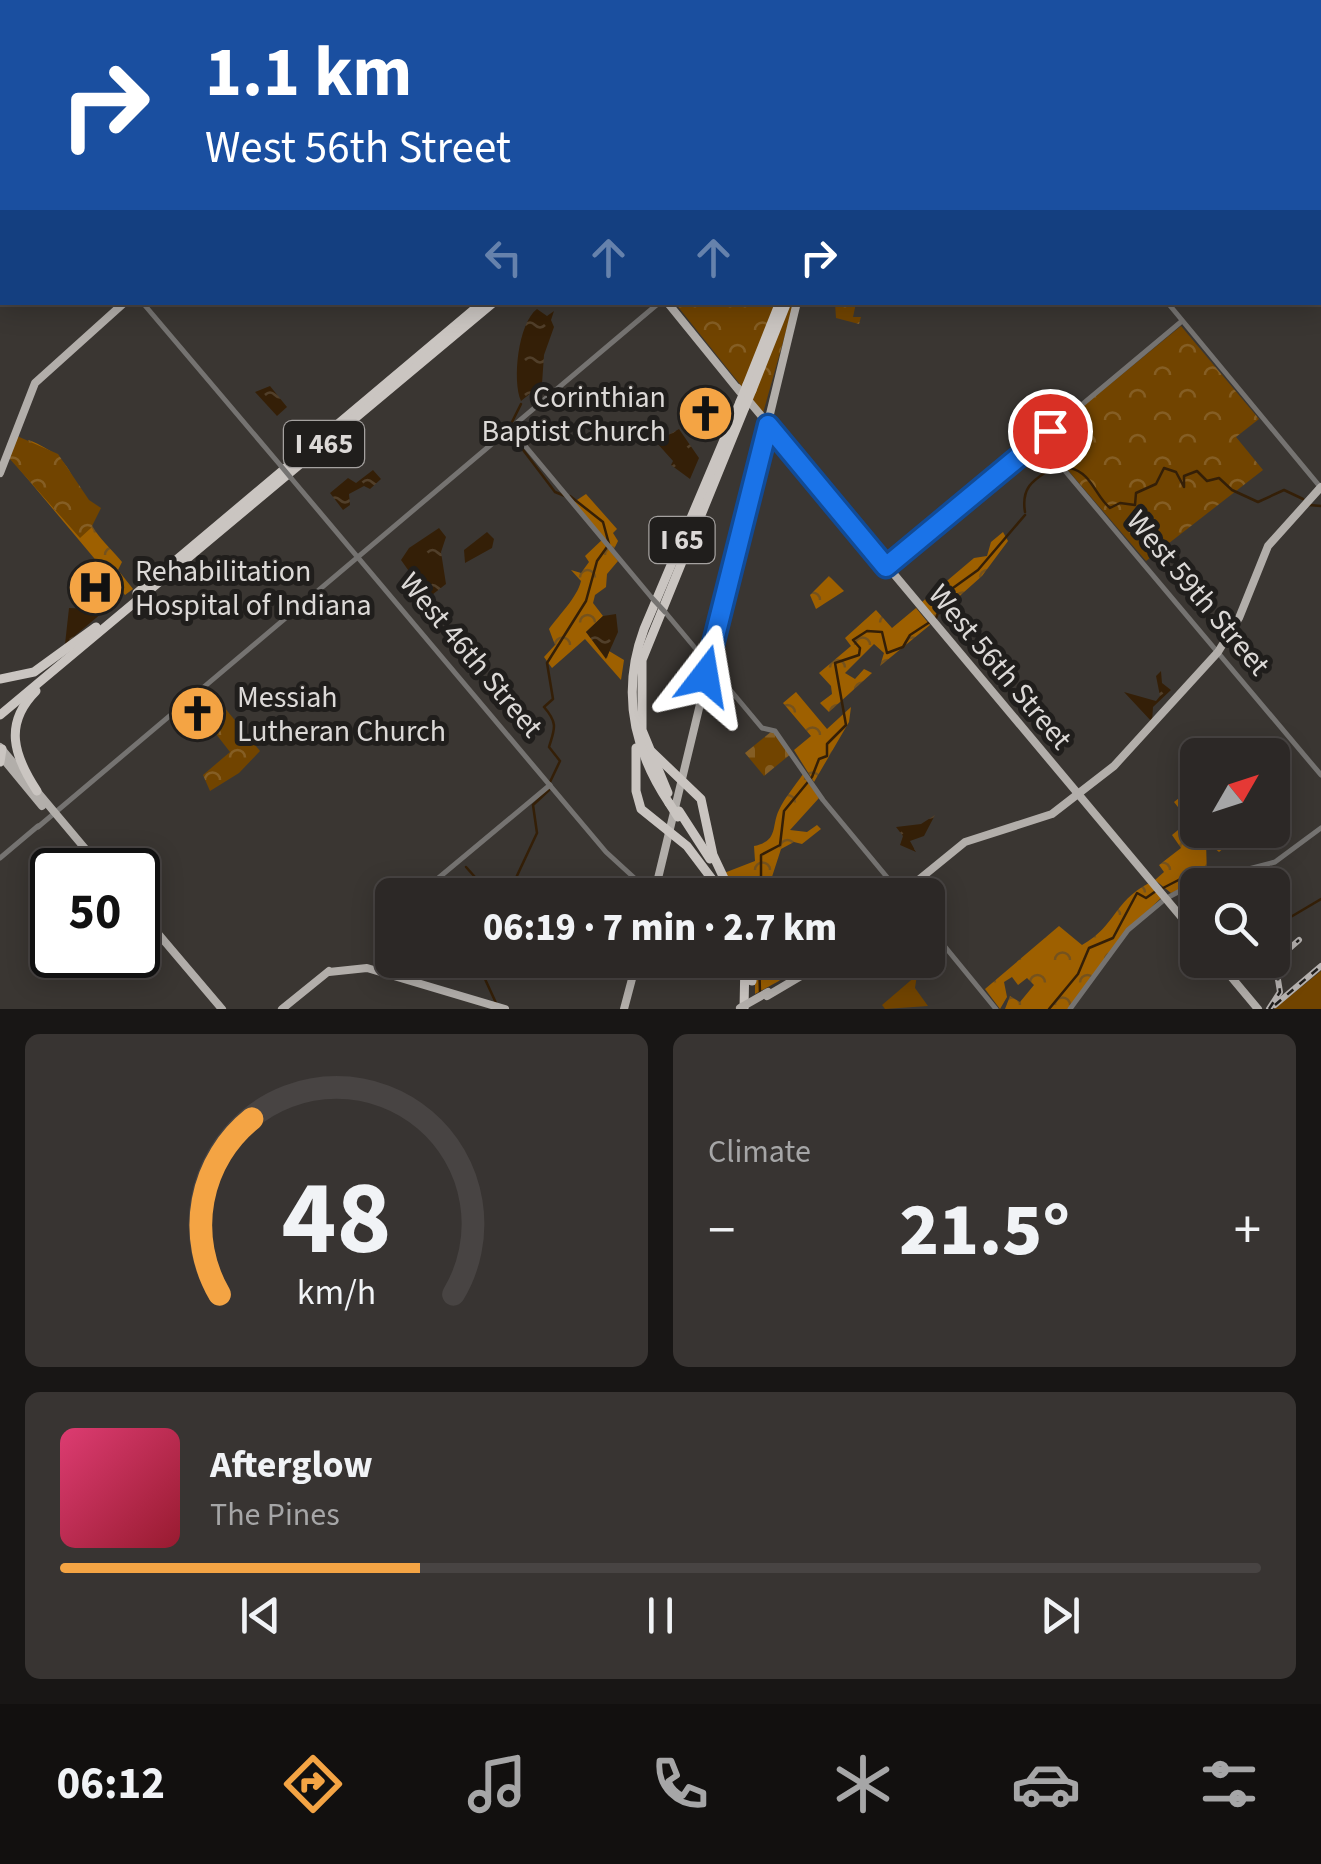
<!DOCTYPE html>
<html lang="en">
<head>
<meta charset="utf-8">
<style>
  :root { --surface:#2c2826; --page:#383432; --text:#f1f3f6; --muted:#a6a6a7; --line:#484443; --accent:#f4a444 }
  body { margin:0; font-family:"Source Sans 3",sans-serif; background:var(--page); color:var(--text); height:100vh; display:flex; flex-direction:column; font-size:38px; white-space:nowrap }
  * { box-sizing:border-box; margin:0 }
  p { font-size:32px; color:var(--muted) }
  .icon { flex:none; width:55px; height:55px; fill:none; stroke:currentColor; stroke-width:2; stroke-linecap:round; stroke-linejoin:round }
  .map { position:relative; height:1009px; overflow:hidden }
  .sheet { display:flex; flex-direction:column; gap:25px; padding:25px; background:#181615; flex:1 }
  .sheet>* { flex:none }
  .banner { position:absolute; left:0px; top:0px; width:1322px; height:305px; box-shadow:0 5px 25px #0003,0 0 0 2px var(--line); background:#1a4fa0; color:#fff; overflow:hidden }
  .needle { width:65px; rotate:51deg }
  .fabs { position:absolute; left:1180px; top:738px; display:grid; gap:20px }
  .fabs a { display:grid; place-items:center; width:110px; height:110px; border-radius:15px; background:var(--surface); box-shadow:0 5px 25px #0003,0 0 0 2px var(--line); font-size:50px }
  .speed { position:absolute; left:30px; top:848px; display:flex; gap:20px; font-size:50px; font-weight:700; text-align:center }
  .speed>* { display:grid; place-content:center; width:130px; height:130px; border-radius:50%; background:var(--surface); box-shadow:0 5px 25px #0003,0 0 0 2px var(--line); line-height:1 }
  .speed .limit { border:5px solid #111; border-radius:15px; background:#fff; color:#111 }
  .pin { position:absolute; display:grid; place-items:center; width:85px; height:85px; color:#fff; margin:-42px; border:5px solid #fff; border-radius:50%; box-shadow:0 2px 10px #0007 }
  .me { position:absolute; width:110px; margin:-55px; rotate:14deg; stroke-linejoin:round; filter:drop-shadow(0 0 8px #0008) }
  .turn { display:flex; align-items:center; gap:35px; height:210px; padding:0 40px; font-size:45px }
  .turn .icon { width:130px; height:130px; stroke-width:2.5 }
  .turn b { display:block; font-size:70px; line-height:85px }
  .lanes { display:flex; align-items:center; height:95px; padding:0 40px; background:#0003; justify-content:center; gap:50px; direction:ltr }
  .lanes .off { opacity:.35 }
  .big { font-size:75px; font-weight:800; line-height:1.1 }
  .sheet .tile { flex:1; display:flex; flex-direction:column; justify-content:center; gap:15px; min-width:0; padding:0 35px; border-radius:15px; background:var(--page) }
  .sheet .dial { align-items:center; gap:0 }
  .dial svg { height:260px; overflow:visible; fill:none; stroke:var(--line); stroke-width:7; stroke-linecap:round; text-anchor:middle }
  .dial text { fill:var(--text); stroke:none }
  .song { display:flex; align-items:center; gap:30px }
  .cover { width:120px; height:120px; border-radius:15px; background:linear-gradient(135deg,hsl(340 70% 55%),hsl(350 70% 35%)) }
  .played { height:10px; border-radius:5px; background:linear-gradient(90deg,var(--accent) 30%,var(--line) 30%) }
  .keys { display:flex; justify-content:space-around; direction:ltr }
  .heat { display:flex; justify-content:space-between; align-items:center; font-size:55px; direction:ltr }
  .sheet .tiles { flex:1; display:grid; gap:25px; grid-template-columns:1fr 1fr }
  .tile:last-child { grid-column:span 2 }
  .trip { position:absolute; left:375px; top:878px; width:570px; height:100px; border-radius:15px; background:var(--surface); box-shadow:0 5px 25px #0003,0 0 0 2px var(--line); font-weight:800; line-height:100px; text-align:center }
  .dock { display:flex; height:160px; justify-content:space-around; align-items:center; background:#12100f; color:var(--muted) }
  .dock .icon { width:70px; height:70px }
  .dock .selected { color:var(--accent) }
  .dock b { font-size:45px; color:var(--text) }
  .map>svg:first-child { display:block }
  .grass { fill:#714400 }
  .forest { fill:url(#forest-crowns) }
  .cemetery { fill:url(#cemetery-stones) }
  .park { fill:url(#park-crowns) }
  .water { fill:url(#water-ripples) }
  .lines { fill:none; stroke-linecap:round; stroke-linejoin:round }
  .stream { stroke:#341f07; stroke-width:2.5 }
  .taxiway { stroke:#787471; stroke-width:5 }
  .runway { stroke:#787471; stroke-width:11 }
  .minor { stroke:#757371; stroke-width:5 }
  .major { stroke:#b2aeaa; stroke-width:8 }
  .highway { stroke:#cac5c1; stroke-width:9 }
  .rail-casing { stroke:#b6b2b0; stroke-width:6 }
  .rail { stroke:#201e1c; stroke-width:2.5; stroke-dasharray:8; stroke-linecap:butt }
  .minor-bridge { stroke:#757371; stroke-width:5 }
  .major-bridge { stroke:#b2aeaa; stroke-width:8 }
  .highway-bridge { stroke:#cac5c1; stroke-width:9 }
  .route-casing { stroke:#114b97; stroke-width:25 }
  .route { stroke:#1a73e8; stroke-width:18 }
  .labels { text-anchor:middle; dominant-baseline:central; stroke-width:10; stroke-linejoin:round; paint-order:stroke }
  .shield { fill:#201e1c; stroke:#a4a19f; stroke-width:2.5 }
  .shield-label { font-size:28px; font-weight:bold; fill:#dcd9d7 }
  .poi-label { font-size:30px; fill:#dcd9d7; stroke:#201e1c; text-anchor:start }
  .street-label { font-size:30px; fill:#dcd9d7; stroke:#201e1c }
</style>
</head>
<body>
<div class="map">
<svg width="1321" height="1009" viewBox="0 0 1321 1009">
  <defs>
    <pattern id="forest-crowns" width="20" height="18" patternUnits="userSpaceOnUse" patternTransform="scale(2.5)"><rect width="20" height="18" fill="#9e6000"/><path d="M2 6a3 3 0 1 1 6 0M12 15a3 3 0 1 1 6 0" fill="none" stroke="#75521d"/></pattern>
    <pattern id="cemetery-stones" width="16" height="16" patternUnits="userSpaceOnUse" patternTransform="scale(2.5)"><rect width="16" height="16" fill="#714400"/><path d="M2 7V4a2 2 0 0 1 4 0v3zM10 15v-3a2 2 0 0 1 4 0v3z" fill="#855e24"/></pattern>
    <pattern id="park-crowns" width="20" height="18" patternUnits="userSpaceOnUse" patternTransform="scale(2.5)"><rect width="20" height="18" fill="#714400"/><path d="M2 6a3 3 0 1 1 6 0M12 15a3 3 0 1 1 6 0" fill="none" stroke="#855e24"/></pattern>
    <pattern id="water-ripples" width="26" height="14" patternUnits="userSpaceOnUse" patternTransform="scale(2.5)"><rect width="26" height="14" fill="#341f07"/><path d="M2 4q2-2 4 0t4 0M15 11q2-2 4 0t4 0" fill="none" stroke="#513f2a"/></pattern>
  </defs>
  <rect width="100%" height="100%" fill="#3a3632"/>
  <g class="grass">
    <polygon points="1321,971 1321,1009 1274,1009"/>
    <polygon points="917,975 915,988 928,1006 885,1009 882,1005"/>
  </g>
  <g class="forest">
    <path d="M 29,440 C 85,463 69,490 96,532 C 103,542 114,552 122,562 L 118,570 L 133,589 L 125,595 L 11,459 Z"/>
    <path d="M 586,494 L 617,529 L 613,533 L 618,541 L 612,553 L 618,561 L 607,574 L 606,587 L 595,595 L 593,603 L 603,616 L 586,632 L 607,658 L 609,651 L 624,660 L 621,680 L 585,639 L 552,668 L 544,657 L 555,645 L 549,629 C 558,616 577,598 581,581 L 571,570 L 581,573 L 589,562 L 585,556 L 604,538 L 574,502 Z"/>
    <polygon points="1003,532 1008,541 982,576 935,618 922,602 974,558 987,556 991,542"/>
    <polygon points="829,576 844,591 816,609 810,595"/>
    <polygon points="916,608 930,625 880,666 884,653 874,644 845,673 855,679 864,669 872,673 829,712 820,703 832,694 831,686 819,673 851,646 845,638 876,610 892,628"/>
    <polygon points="796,692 827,729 851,707 849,722 814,782 794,750 811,736 783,703"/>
    <path d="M 803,774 L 819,798 L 790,830 L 807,832 L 817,825 L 821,829 L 802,844 L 794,842 L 781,849 L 770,883 L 772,895 L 736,895 L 724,873 L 755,861 L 754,846 C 779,841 771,826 779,810 C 785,797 795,786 803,774 Z"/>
    <polygon points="1193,787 1197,793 1198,830 1228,830 1235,839 1219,852 1206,841 1207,878 1171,893 1155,880 1164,872 1159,865 1181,848 1172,835 1189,821 1174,802"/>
    <path d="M 1149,883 L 1161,898 L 1128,930 L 1071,1009 L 1005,1009 L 1010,996 L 1020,1002 L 1034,985 L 1027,978 L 1018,985 L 1012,977 L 1004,982 L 1007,997 L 1000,1009 L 985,989 L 1059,926 L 1082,945 C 1117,925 1112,903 1149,883 Z"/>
    <polygon points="755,960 785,960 788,976 755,994"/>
  </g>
  <polygon class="cemetery" points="772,731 792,753 764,776 745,753"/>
  <g class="park">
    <polygon points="404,0 773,0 401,2"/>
    <polygon points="675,303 794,303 763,413"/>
    <polygon points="835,303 856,303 853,317 861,317 859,324 836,318"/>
    <polygon points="1181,326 1259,419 1236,437 1263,470 1146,561 1042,440"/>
    <polygon points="17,436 58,454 89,500 101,508 91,528 80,538 9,458"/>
    <polygon points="224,707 260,751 239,773 210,791 203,775 230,752 216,734 210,738 212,730 206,722"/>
  </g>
  <g class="water">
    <path d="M 537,309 L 547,316 L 554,311 L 551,320 L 554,327 L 544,355 L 542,384 L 521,401 C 512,381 518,323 537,309 Z"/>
    <polygon points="270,386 287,407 277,416 255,392"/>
    <polygon points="679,429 699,458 690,479 671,465 673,461 656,442"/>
    <polygon points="373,470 381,479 370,489 364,486 349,494 350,505 343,510 330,493 348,478 356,483"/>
    <polygon points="439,528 446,537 441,552 446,584 428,598 401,560 409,548"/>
    <polygon points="487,532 494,539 492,548 465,563 464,550"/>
    <polygon points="69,608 98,609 102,613 65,644"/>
    <polygon points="616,614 618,632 606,659 586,632 603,616"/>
    <polygon points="1161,671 1162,683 1171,690 1153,707 1152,722 1124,692 1156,701 1160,696 1156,676"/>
    <polygon points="935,815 924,836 910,841 916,852 900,845 903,836 896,827 921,824"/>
  </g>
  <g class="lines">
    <g class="stream">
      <polyline points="511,424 521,404"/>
      <polyline points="511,434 555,492 565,496"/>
      <polyline points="570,496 603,522 609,544"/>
      <polyline points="1309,505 1321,506"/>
      <path d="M 1025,512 C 1019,476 1049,477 1067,455 L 1072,459 L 1070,468 C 1092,473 1095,496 1110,508 L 1120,503 L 1135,505 L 1136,493 L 1156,484 L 1164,468 L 1176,472 L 1184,487 L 1184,476 L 1197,471 L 1207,481 L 1219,478 L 1232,490 L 1258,502 L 1284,490 L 1303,499"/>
      <path d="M 550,782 L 560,761 L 549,747 C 554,730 559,724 544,707 L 553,699 L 547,663 L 586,601 L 597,561 L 607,547"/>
      <polyline points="466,867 483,886 487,882 499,895"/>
      <polyline points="1163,888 1196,871 1216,874 1236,885"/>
      <polyline points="508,895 537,833 533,805 549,790"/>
      <polyline points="744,895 761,877 761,855 780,845 784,811 812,777 819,759 827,756 827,744 846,725 835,663 859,655 860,648 853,640 867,631 882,632 887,653 903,647 910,635 936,618 946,593 978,570 1025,515"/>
      <polyline points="1272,910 1289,918 1321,899"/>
      <polyline points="484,960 485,979 496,1003"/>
      <polyline points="759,960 760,993"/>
      <polyline points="1049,1009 1078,974 1089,948 1113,938 1137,893 1146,898 1156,891"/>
    </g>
    <g class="taxiway">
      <polyline points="0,238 2,237"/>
      <polyline points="0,255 2,254"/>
      <polyline points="0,262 2,273"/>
      <polyline points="0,287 2,286"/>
    </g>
    <polyline class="runway" points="0,272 2,271"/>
    <g class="minor">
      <polyline points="111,2 114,0"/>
      <polyline points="1236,2 1240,0"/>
      <polyline points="1320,70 1321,69"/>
      <polyline points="0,123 2,117"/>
      <polyline points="0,174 2,176"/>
      <polyline points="0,180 2,180"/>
      <polyline points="142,302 281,466"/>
      <polyline points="1167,302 1321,488"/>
      <polyline points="511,429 652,598"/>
      <polyline points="1039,440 1321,775"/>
      <polyline points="291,478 606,852 653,895"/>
      <polyline points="889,566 1182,321"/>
      <polyline points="665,612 762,728 775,731 823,800 901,894"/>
      <polyline points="38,827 660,302"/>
      <polyline points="0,858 38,826"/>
      <polyline points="418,895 550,785"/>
      <polyline points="928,926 996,1009"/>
      <polyline points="380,972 392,927"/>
      <polyline points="1070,1009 1128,930 1165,899 1195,883 1275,862 1321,828"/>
    </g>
    <g class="major">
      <polyline points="880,0 881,2"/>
      <polyline points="401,2 403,0"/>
      <polyline points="667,302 740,392"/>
      <polyline points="738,388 1198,937"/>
      <polyline points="0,473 35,383 125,302"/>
      <polyline points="0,747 26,778"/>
      <polyline points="0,755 42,806"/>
      <polyline points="35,789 103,870"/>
      <polyline points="654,895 797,302"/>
      <polyline points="900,895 965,842 1052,814 1114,766 1218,652 1239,618 1268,546 1321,487"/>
      <polyline points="138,910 222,1009"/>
      <polyline points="1217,960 1258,1009"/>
      <polyline points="329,972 367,968 505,1009"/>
      <polyline points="767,996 828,960"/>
      <polyline points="282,1009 329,971"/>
      <polyline points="624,1009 637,960"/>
    </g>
    <g class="highway">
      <polyline points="782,2 784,0"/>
      <polyline points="823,2 825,0"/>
      <polyline points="856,2 856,0"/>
      <polyline points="864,2 865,0"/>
      <polyline points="1103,2 1105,0"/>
      <polyline points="1115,2 1118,0"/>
      <polyline points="747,385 780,302"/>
      <polyline points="752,390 787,302"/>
      <polyline points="137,593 483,302"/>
      <polyline points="0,679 34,672 96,627"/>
      <path d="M 36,691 C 3,724 14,756 37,791"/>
      <polyline points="0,715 494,302"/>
      <polyline points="636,748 636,791 641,809 687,846 724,895"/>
      <polyline points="652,752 701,799 713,855 729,889"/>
      <polyline points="0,762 2,749"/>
      <polyline points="668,793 642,730 642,660 745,407"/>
      <path d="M 669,803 C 633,749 621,691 644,629 L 740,402"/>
      <polyline points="679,811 710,859"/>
      <polyline points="752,960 752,981"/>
      <polyline points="744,1009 745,960"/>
    </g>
    <defs>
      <g id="rail">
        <polyline points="1275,1005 1321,966"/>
        <polyline points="1269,1009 1280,992 1275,961 1299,940"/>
      </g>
    </defs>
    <use href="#rail" class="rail-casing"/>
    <use href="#rail" class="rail"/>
    <g class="minor-bridge">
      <polyline points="281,466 291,478"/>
      <polyline points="652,598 665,612"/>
    </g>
    <polyline class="major-bridge" points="740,1008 768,992"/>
    <g class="highway-bridge">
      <polyline points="740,402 747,385"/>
      <polyline points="745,407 752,390"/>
      <polyline points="669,803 678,817"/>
    </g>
  </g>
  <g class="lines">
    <defs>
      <polyline id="route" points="705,676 768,425 886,567 1050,431"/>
    </defs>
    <use href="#route" class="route-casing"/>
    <use href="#route" class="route"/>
  </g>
  <defs>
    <symbol id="church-disc" viewBox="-11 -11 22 22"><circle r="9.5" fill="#f4a444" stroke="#201e1c"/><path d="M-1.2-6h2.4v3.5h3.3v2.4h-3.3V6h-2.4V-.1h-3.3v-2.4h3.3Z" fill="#111"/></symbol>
    <symbol id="hospital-disc" viewBox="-11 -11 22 22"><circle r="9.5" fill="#f4a444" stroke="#201e1c"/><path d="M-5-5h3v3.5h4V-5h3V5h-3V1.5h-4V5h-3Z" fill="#111"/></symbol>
  </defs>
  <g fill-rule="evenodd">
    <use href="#church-disc" x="674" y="382" width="63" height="63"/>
    <use href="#hospital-disc" x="64" y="556" width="63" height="63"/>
    <use href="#church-disc" x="166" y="682" width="63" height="63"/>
  </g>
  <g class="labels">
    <g class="shield">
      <rect x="284" y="421" width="80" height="46" rx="8"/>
      <rect x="649.5" y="517" width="65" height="46" rx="8"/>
    </g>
    <g class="shield-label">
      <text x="324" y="444">I 465</text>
      <text x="682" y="540">I 65</text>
    </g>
    <g class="poi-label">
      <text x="666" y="397" text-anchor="end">Corinthian<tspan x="666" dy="34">Baptist Church</tspan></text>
      <text x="135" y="571">Rehabilitation<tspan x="135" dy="34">Hospital of Indiana</tspan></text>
      <text x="237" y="697">Messiah<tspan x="237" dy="34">Lutheran Church</tspan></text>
    </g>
    <g class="street-label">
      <text transform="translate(1198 593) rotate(50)">West 59th Street</text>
      <text transform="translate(471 655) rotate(50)">West 46th Street</text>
      <text transform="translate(1000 667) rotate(50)">West 56th Street</text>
    </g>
  </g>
</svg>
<div class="fabs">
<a><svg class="needle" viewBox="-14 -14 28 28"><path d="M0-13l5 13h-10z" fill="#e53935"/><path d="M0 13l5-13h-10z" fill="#a6a6a7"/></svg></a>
<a><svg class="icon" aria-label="search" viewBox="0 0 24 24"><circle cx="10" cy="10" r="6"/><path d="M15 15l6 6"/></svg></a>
</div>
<div class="speed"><div class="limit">50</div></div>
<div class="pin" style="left:1050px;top:431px;background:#d93025"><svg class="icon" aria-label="arrive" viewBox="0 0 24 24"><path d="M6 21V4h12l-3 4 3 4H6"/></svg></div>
<svg class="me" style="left:705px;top:676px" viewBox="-20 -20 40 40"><path d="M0-17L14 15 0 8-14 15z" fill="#1a73e8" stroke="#fff" stroke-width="4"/></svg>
<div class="trip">06:19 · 7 min · 2.7 km</div>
<div class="banner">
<div class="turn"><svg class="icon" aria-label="right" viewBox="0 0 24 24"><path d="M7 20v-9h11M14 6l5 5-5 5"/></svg><div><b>1.1 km</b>West 56th Street</div></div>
<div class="lanes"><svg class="icon off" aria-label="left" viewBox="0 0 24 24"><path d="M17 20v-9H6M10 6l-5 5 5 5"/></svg><svg class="icon off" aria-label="ahead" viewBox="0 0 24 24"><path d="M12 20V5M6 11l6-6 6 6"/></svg><svg class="icon off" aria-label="ahead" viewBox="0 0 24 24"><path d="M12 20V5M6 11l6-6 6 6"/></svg><svg class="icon" aria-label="right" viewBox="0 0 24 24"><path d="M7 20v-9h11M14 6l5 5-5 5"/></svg></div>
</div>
</div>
<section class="sheet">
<div class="tiles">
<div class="tile dial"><svg viewBox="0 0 100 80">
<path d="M14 69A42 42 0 1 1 86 69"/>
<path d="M14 69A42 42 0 0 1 24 15" stroke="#f4a444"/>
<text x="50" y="56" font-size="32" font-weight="700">48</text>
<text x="50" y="72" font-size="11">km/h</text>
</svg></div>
<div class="tile"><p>Climate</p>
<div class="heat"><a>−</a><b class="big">21.5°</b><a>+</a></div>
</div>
<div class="tile">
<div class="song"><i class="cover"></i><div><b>Afterglow</b><p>The Pines</p></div></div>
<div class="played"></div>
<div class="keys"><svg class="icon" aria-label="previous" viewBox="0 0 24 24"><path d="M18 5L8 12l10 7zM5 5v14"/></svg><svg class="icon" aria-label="pause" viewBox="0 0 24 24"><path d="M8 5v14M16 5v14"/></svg><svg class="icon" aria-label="next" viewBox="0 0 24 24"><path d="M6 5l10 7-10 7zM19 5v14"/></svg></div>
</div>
</div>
</section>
<nav class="dock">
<b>06:12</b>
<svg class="icon selected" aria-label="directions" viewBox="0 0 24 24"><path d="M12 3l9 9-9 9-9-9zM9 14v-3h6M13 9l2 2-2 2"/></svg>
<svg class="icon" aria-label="music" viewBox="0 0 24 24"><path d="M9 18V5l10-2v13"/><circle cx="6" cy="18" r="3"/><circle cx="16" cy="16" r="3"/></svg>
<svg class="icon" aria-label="phone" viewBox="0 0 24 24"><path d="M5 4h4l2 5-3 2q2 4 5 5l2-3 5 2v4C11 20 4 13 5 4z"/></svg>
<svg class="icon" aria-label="climate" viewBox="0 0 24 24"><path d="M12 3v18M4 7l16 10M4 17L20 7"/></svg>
<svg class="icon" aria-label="car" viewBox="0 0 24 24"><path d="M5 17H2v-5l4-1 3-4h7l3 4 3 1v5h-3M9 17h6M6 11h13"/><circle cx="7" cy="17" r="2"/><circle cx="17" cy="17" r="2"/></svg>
<svg class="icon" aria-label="filters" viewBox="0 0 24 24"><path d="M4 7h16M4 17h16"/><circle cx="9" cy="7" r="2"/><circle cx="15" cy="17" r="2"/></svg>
</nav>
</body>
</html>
